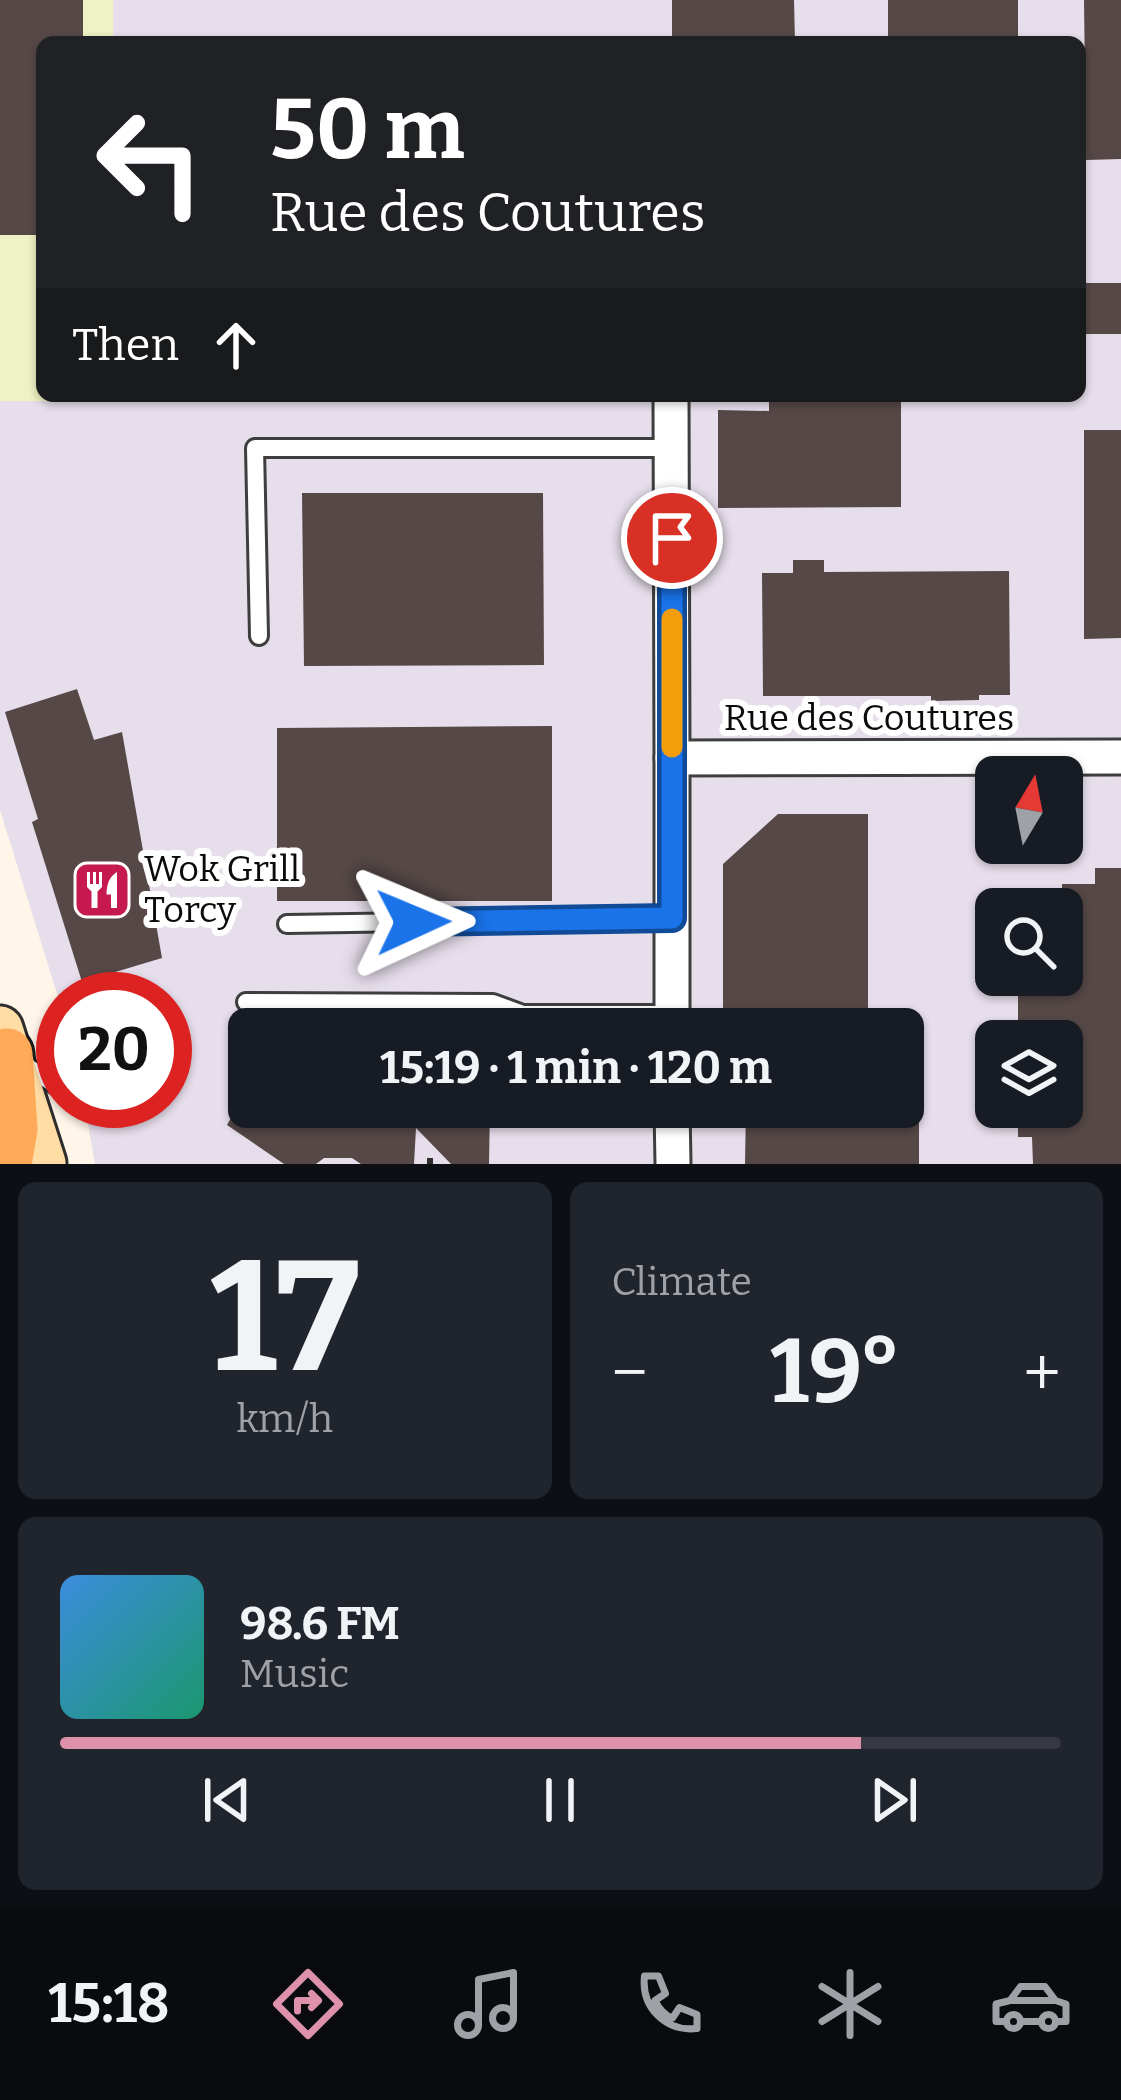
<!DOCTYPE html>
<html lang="en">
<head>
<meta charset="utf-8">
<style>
  :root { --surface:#171b24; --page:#20242c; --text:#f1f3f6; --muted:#9ea1a6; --line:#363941; --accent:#dd91ab }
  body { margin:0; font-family:Bitter,serif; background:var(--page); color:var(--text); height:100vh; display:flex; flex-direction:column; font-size:45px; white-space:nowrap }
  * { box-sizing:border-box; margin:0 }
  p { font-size:39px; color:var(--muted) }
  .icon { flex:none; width:66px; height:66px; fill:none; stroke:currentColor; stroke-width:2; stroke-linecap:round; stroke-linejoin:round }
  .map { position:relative; height:1164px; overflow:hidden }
  .drawer { display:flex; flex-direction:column; gap:18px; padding:18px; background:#0d0f14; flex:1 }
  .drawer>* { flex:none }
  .top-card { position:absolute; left:36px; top:36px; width:1050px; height:366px; border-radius:18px; box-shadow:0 3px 9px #0004; background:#202124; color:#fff; overflow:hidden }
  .needle { width:78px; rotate:10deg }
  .fabs { position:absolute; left:975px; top:756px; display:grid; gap:24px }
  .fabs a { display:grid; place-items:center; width:108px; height:108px; border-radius:18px; background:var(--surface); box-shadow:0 3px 9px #0004; font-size:60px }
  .speed { position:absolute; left:36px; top:972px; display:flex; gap:24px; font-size:60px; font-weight:700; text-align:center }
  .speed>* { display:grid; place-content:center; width:156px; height:156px; border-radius:50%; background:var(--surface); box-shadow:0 3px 9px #0004; line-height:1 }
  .speed .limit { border:18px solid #d22; background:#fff; color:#111 }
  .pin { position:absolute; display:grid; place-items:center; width:102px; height:102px; color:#fff; margin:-51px; border:6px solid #fff; border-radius:50%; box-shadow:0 3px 12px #0007 }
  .me { position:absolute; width:132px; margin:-66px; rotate:89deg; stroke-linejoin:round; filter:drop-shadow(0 0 9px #0008) }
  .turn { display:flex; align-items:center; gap:42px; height:252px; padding:0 36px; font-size:54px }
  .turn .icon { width:156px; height:156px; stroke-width:2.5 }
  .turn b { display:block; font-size:84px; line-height:102px }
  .then { display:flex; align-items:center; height:114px; padding:0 36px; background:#0003; gap:24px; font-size:45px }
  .big { font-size:90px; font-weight:700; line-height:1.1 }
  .drawer .card { flex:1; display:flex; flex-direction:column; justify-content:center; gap:18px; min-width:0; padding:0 42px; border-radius:18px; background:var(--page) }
  .drawer .dial { align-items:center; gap:0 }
  .dial b { font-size:156px; line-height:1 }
  .song { display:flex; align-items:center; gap:36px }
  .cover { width:144px; height:144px; border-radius:18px; background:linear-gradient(135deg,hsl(210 70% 55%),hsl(160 70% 35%)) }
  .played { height:12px; border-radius:6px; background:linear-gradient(90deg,var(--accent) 80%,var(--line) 80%) }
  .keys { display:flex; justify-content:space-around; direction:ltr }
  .heat { display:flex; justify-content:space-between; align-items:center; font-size:66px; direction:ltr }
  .drawer .tiles { flex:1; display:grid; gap:18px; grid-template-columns:1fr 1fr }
  .card:last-child { grid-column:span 2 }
  .trip { position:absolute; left:228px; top:1008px; width:696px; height:120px; border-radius:18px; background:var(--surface); box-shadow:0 3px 9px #0004; font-weight:700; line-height:120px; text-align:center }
  .tab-bar { display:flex; height:192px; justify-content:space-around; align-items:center; background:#090b0e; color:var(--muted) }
  .tab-bar .icon { width:84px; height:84px }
  .tab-bar .selected { color:var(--accent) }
  .tab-bar b { font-size:54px; color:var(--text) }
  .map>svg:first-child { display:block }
  .industrial { fill:#e6deeb; fill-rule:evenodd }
  .pitch { fill:#eff2c3 }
  .building { fill:#554847 }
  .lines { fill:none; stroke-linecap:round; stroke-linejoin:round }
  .lane-casing { stroke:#3e3e3e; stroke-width:22 }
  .street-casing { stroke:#3e3e3e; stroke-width:39 }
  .secondary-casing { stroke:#2d2d2d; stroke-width:51 }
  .primary-casing { stroke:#1c1c1c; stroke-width:57 }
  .path { stroke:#2d2d2d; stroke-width:6; stroke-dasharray:12 6; stroke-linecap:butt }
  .lane { stroke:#fff; stroke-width:16 }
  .street { stroke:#fff; stroke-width:33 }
  .secondary { stroke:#ffdda4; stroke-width:45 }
  .primary { stroke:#ffaa59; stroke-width:51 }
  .route-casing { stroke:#114b97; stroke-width:30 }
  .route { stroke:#1a73e8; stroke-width:21 }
  .slow { stroke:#f59e0b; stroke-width:21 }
  .labels { text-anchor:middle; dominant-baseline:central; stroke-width:12; stroke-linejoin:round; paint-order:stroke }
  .street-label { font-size:36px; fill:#0b0b0b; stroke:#fff }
  .poi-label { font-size:36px; fill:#0b0b0b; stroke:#fff; text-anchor:start }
</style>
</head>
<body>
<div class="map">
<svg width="1121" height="1164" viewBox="0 0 1121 1164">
  <rect width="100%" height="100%" fill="#fff5e9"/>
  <path class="industrial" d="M 113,0 L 1121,0 L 1121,1164 L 95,1164 L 84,1101 L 165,1101 L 165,999 L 63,999 L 63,1013 L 0,810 L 0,401 L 113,401 L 114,396 L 1080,396 L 1080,42 L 113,42 ZM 996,777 L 1062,777 L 1062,843 L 996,843 ZM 996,909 L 1062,909 L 1062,975 L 996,975 ZM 249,1029 L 903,1029 L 903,1107 L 249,1107 ZM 996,1041 L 1062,1041 L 1062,1107 L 996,1107 Z"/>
  <polygon class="pitch" points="0,0 113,0 113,42 42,42 42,396 114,396 114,401 0,401"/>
  <g class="building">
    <polygon points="0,0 83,0 83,42 42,42 42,235 0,235"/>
    <polygon points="672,0 794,0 795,42 672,42"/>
    <rect x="888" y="0" width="130" height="42"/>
    <polygon points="1084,0 1121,0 1121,159 1086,160"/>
    <rect x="1081" y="283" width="40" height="51"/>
    <polygon points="769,396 901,396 901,507 718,508 718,410 769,411"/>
    <polygon points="1084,430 1121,430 1121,638 1084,639"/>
    <polygon points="302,493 543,493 544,665 304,666"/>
    <polygon points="793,560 824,560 824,572 1009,571 1010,695 979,695 979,700 931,701 931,696 763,696 762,573 793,573"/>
    <polygon points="77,689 94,740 122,732 162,958 82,982 32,822 38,819 5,712"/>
    <polygon points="552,726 552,901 277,901 277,728"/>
    <polygon points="778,814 868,814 868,1029 723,1029 723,864"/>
    <polygon points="1095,868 1121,868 1121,1164 1033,1164 1032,1137 1018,1137 1018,1107 1062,1107 1062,1041 1018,1041 1018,975 1062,975 1062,884 1095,884"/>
    <polygon points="237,1107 490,1107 489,1164 451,1164 416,1128 414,1164 361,1164 352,1158 324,1158 316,1164 284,1164 227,1125"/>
    <polygon points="746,1107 919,1107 919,1164 745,1164"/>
  </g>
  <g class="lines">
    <defs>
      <g id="lane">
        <polyline points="259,636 255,448 672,448"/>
        <polyline points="287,924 672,918"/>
        <polyline points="246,1002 493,1003 523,1014 672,1014"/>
        <polyline points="19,1061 63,1090"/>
        <polyline points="77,1101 85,1106"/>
      </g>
      <g id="street">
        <polyline points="671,396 672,758"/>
        <polyline points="672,1029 672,758 1121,757"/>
        <polyline points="672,1107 673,1164"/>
      </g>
      <polyline id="secondary" points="0,1029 43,1163"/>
      <polyline id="primary" points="6,1164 12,1129 7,1054"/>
    </defs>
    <use href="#lane" class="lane-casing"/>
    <use href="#street" class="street-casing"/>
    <use href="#secondary" class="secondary-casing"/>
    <use href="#primary" class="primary-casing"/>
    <polyline class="path" points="430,1158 430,1164"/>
    <use href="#lane" class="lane"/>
    <use href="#street" class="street"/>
    <use href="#secondary" class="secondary"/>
    <use href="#primary" class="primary"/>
  </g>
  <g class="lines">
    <defs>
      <polyline id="route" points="413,922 672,918 672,538"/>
    </defs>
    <use href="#route" class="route-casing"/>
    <use href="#route" class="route"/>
    <polyline class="slow" points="672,619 672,747"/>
  </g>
  <defs>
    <symbol id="restaurant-square" viewBox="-11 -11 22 22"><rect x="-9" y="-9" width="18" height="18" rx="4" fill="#c5194f" stroke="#fff"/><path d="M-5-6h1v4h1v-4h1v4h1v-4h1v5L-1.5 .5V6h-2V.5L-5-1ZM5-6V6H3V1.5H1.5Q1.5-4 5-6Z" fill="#fff"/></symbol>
  </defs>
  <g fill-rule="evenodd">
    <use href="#restaurant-square" x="69" y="857" width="66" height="66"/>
  </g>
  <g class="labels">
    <g class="street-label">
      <text x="869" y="718">Rue des Coutures</text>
    </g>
    <g class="poi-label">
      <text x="144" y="869">Wok Grill<tspan x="144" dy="41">Torcy</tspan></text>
    </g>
  </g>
</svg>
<div class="fabs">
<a><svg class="needle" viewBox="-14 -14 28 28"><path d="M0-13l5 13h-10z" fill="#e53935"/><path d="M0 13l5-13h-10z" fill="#9ea1a6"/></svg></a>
<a><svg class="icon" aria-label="search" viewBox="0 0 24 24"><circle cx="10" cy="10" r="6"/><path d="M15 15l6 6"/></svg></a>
<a><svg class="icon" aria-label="layers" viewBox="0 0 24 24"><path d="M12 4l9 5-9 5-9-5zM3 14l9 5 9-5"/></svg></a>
</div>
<div class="speed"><div class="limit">20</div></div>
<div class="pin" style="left:672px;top:538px;background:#d93025"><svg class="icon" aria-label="arrive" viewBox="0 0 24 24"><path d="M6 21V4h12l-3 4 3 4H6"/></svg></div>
<svg class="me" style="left:413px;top:922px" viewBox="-20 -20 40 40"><path d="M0-17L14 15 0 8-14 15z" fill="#1a73e8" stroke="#fff" stroke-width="4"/></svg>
<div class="trip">15:19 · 1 min · 120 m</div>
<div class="top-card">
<div class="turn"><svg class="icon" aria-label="left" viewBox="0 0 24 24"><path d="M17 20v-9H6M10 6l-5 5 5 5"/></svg><div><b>50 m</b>Rue des Coutures</div></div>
<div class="then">Then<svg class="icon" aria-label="ahead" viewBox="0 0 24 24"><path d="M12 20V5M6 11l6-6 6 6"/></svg></div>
</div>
</div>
<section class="drawer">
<div class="tiles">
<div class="card dial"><b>17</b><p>km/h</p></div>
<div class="card"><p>Climate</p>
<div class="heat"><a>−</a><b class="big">19°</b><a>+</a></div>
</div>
<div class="card">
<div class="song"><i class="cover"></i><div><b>98.6 FM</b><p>Music</p></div></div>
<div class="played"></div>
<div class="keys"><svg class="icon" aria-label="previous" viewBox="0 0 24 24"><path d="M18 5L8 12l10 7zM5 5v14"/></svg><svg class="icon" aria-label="pause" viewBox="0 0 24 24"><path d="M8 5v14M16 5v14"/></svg><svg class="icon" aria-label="next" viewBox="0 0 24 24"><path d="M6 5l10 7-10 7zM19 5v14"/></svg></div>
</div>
</div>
</section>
<nav class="tab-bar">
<b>15:18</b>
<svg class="icon selected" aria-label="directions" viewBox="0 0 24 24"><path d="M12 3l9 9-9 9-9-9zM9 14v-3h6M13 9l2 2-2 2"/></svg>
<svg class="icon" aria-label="music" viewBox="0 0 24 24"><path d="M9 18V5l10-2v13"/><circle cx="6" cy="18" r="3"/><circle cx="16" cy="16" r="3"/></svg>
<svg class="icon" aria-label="phone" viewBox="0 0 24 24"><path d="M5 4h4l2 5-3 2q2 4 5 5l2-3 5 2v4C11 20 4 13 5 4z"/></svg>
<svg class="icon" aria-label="climate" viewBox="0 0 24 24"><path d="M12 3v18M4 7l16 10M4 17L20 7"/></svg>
<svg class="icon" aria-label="car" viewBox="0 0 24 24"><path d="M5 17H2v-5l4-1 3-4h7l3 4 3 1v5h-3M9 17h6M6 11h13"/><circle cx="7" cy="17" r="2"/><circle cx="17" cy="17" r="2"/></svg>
</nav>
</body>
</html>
